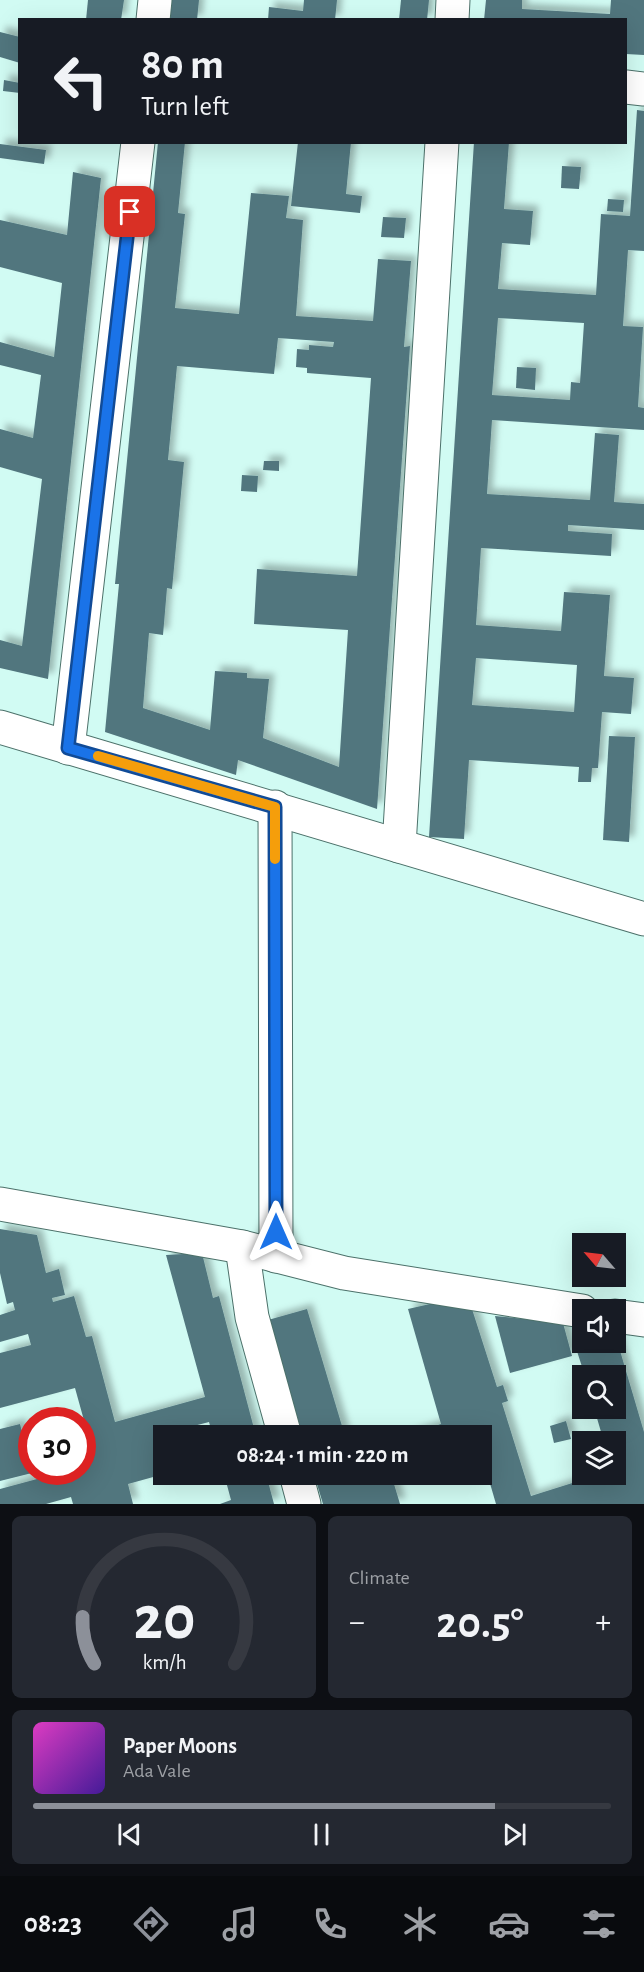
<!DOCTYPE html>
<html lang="en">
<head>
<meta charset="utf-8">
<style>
  :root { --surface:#171b24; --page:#242831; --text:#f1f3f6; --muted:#9ea1a6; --line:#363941; --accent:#8c9099 }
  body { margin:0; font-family:"Alegreya Sans",sans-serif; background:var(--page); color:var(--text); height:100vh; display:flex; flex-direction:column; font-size:22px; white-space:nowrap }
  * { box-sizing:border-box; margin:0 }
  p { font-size:20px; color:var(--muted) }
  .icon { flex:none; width:33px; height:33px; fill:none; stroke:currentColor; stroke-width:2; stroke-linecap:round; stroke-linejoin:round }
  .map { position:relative; height:1504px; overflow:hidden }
  .side { display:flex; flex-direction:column; gap:12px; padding:12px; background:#0d0f14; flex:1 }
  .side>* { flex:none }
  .banner { position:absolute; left:18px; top:18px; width:609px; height:126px; border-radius:0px; box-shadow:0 6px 24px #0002; background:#171b24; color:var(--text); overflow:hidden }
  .needle { width:39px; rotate:298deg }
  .buttons { position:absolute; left:572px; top:1233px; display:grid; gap:12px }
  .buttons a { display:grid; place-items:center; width:54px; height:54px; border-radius:0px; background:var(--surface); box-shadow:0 6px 24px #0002; font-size:30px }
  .speed { position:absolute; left:18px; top:1407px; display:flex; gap:12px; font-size:30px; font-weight:700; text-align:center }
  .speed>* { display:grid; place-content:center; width:78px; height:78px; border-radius:50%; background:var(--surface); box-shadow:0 6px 24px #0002; line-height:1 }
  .speed .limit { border:9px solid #d22; background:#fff; color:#111 }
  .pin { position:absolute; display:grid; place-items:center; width:51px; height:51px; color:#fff; margin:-26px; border-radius:12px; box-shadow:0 3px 9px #0006 }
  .me { position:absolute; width:66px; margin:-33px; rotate:0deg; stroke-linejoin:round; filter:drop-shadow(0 0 4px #0008) }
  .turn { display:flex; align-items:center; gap:21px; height:126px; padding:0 24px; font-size:27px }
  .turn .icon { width:78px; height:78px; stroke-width:2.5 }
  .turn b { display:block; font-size:42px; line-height:51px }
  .big { font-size:45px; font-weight:700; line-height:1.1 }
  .side .tile { flex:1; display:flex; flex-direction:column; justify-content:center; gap:9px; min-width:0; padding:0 21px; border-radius:9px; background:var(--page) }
  .side .dial { align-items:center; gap:0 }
  .dial svg { height:156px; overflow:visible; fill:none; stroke:var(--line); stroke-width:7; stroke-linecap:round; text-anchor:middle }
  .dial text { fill:var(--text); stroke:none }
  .song { display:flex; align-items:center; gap:18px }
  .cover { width:72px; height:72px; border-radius:9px; background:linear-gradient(135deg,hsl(310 70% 55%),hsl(260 70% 35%)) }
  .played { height:6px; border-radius:3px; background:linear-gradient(90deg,var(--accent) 80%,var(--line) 80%) }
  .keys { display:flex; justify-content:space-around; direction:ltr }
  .heat { display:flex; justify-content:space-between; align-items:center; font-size:33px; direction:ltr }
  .side .tiles { flex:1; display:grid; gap:12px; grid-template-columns:1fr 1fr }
  .tile:last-child { grid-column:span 2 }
  .trip { position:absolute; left:153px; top:1425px; width:339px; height:60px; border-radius:0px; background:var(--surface); box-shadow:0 6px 24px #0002; font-weight:700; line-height:60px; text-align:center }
  .menu { display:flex; height:96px; justify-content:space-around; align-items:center; background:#090b0e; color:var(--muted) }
  .menu .icon { width:42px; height:42px }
  .menu .on { color:var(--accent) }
  .menu b { font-size:27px; color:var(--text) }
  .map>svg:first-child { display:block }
  .building { fill:#51767e; fill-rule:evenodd; filter:url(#shadow) }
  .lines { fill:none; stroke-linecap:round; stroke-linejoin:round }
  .minor-casing { stroke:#4c716a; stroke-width:35 }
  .tertiary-casing { stroke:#4c716a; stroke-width:35 }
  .minor { stroke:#fff; stroke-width:33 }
  .tertiary { stroke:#fff; stroke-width:33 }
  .route-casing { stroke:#114b97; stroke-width:15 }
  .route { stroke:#1a73e8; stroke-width:10 }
  .slow { stroke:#f59e0b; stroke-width:10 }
</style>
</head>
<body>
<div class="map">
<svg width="644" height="1504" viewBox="0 0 644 1504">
  <defs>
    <filter id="shadow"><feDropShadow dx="5.5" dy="-5.5" stdDeviation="3" flood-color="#0004"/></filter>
  </defs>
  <rect width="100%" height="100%" fill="#d1fbf3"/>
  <g class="building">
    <polygon points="88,0 124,0 121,20 86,20"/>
    <polygon points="172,0 199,0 197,20 170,20"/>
    <polygon points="304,0 337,0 335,20 268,20 269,7 303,11"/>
    <polygon points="401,0 429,0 427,20 399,20"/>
    <polygon points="486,0 522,0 522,9 610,14 611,0 644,0 644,55 626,54 626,20 484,20"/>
    <polygon points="0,32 20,37 20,63 0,57"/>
    <polygon points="4,80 20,83 20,93 3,91"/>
    <path d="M 637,110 L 644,111 L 644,251 L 628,250 L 623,326 L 643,327 L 638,407 L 644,408 L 644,430 L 492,420 L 487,494 L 590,500 L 595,433 L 619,435 L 614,502 L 644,504 L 644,530 L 568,525 L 568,531 L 612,534 L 611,556 L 481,548 L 476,625 L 561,631 L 564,592 L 610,595 L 604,676 L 634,678 L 631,714 L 602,712 L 598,768 L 592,768 L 591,782 L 578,782 L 579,767 L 469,760 L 464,839 L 429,837 L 474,142 L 509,142 L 504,209 L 533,211 L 530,245 L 502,243 L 498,289 L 596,295 L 601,214 L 630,216 ZM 498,318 L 584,323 L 580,383 L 571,382 L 570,400 L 492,395 ZM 476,658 L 577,665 L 574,712 L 472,705 Z"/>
    <path d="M 158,142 L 185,142 L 178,213 L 185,214 L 175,308 L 239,314 L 251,193 L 289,196 L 286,218 L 303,220 L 296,316 L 373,321 L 378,259 L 411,261 L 404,347 L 410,346 L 377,809 L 238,760 L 236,775 L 105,732 L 119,584 L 115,584 ZM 278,338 L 334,342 L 333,347 L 309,345 L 309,350 L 297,349 L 296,367 L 307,368 L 307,373 L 371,378 L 357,576 L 257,569 L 254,624 L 348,630 L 339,767 L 263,738 L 269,679 L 247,678 L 247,673 L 215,671 L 210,730 L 143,708 L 149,633 L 163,635 L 167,588 L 172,589 L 184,462 L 168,460 L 177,366 L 274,374 Z"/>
    <polygon points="298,142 351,142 346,194 362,196 360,213 291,206"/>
    <polygon points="0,144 46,150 44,164 0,158"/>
    <polygon points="562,166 581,167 579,189 561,188"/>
    <polygon points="73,172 101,178 48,679 0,668 0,640 22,646 42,479 0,467 0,429 33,438 41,375 0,365 0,342 54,357 62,283 0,267 0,220 67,235"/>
    <polygon points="608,199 624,200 623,212 607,211"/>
    <polygon points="383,217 406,218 404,238 381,237"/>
    <polygon points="517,367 536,368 535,390 516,388"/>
    <polygon points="264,461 279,461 279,471 263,470"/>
    <polygon points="242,475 258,476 257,492 241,491"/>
    <polygon points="609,736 635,737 629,842 603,840"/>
    <polygon points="0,1229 37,1235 46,1273 59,1269 65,1295 52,1298 53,1302 74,1296 86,1337 92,1336 115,1422 205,1397 166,1255 202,1253 213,1298 219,1296 256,1436 213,1436 209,1422 182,1429 184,1436 164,1436 164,1474 128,1484 133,1504 73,1504 71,1497 46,1504 0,1504 0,1489 63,1472 82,1472 82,1444 90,1442 75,1388 0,1408 0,1353 31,1345 28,1334 0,1342 0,1315 15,1310 13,1302 7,1304 0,1273"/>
    <polygon points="443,1301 472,1309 497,1387 503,1385 508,1401 502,1403 531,1496 601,1474 615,1474 615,1442 604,1442 594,1408 615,1408 615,1376 585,1376 574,1342 582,1340 582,1342 615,1342 616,1337 644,1432 644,1504 496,1504 482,1456 482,1436 404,1436 441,1424 408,1309"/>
    <polygon points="307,1309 345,1436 303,1436 268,1320"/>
    <polygon points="495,1316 563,1323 572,1356 510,1373"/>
    <polygon points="566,1421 571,1439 554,1443 550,1426"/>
    <polygon points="20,1424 32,1473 0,1481 0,1429"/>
    <polygon points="224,1474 266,1474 274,1504 220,1504 231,1500"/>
    <polygon points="314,1474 391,1474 400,1504 323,1504"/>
  </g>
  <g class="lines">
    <defs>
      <g id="minor">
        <polyline points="153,20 155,0"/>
        <polyline points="452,20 453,0"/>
        <polyline points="626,87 644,89"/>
        <polyline points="68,748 138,142"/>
        <polyline points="275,807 276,1256"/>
        <polyline points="399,846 442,142"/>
        <polyline points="0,1204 242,1247 344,1273 582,1311"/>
        <polyline points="242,1247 252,1317 285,1436"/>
        <polyline points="615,1316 644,1320"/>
        <polyline points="296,1474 304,1504"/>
      </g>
      <polyline id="tertiary" points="0,727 644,919"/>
    </defs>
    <use href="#minor" class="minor-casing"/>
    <use href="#tertiary" class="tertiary-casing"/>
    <use href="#minor" class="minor"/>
    <use href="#tertiary" class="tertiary"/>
  </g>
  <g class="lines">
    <defs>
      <polyline id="route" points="130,212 68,748 275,807 276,1232"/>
    </defs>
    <use href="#route" class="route-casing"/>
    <use href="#route" class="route"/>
    <polyline class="slow" points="98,756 275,807 275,859"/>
  </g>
</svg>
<div class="buttons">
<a><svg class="needle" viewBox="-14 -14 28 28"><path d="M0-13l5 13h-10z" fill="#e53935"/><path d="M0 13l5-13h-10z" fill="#9ea1a6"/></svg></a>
<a><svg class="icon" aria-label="sound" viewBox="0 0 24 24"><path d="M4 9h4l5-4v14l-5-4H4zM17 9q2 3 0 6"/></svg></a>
<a><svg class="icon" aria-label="search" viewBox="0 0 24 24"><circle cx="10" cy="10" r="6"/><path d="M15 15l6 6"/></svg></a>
<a><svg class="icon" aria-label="layers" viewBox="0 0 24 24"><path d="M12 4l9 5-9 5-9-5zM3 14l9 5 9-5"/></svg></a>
</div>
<div class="speed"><div class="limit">30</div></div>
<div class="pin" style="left:130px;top:212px;background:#d93025"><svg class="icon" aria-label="arrive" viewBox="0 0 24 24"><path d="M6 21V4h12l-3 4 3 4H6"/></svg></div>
<svg class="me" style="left:276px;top:1232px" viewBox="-20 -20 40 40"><path d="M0-17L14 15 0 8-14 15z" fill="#1a73e8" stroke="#fff" stroke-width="4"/></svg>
<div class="trip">08:24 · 1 min · 220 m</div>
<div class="banner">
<div class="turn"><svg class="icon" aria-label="left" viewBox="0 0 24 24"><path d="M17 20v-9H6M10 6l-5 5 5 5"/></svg><div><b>80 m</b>Turn left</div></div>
</div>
</div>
<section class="side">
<div class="tiles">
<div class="tile dial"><svg viewBox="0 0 100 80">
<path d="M14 69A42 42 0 1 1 86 69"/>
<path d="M14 69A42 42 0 0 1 8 45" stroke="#8c9099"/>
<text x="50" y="56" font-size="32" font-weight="700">20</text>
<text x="50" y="72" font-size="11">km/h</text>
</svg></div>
<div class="tile"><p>Climate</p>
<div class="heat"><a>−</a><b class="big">20.5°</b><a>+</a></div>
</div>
<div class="tile">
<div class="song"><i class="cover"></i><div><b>Paper Moons</b><p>Ada Vale</p></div></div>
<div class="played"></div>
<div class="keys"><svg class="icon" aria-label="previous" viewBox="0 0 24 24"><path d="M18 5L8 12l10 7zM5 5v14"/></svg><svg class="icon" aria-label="pause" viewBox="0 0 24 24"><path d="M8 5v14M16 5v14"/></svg><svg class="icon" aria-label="next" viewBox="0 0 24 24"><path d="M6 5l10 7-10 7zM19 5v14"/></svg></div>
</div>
</div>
</section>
<nav class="menu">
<b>08:23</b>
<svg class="icon on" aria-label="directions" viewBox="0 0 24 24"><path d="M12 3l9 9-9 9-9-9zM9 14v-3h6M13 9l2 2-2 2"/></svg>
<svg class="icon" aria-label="music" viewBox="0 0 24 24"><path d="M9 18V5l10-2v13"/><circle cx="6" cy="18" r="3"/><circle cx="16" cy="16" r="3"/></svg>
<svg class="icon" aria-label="phone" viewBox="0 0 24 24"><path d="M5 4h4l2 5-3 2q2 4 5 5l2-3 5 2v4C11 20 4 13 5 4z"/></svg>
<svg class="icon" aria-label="climate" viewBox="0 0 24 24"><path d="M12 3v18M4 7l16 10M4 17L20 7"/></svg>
<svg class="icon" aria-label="car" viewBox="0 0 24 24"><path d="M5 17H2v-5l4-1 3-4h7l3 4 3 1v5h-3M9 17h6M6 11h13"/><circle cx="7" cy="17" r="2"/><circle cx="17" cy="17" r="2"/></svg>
<svg class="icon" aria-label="filters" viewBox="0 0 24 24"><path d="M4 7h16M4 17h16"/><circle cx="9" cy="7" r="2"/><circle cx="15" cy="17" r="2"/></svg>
</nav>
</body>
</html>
